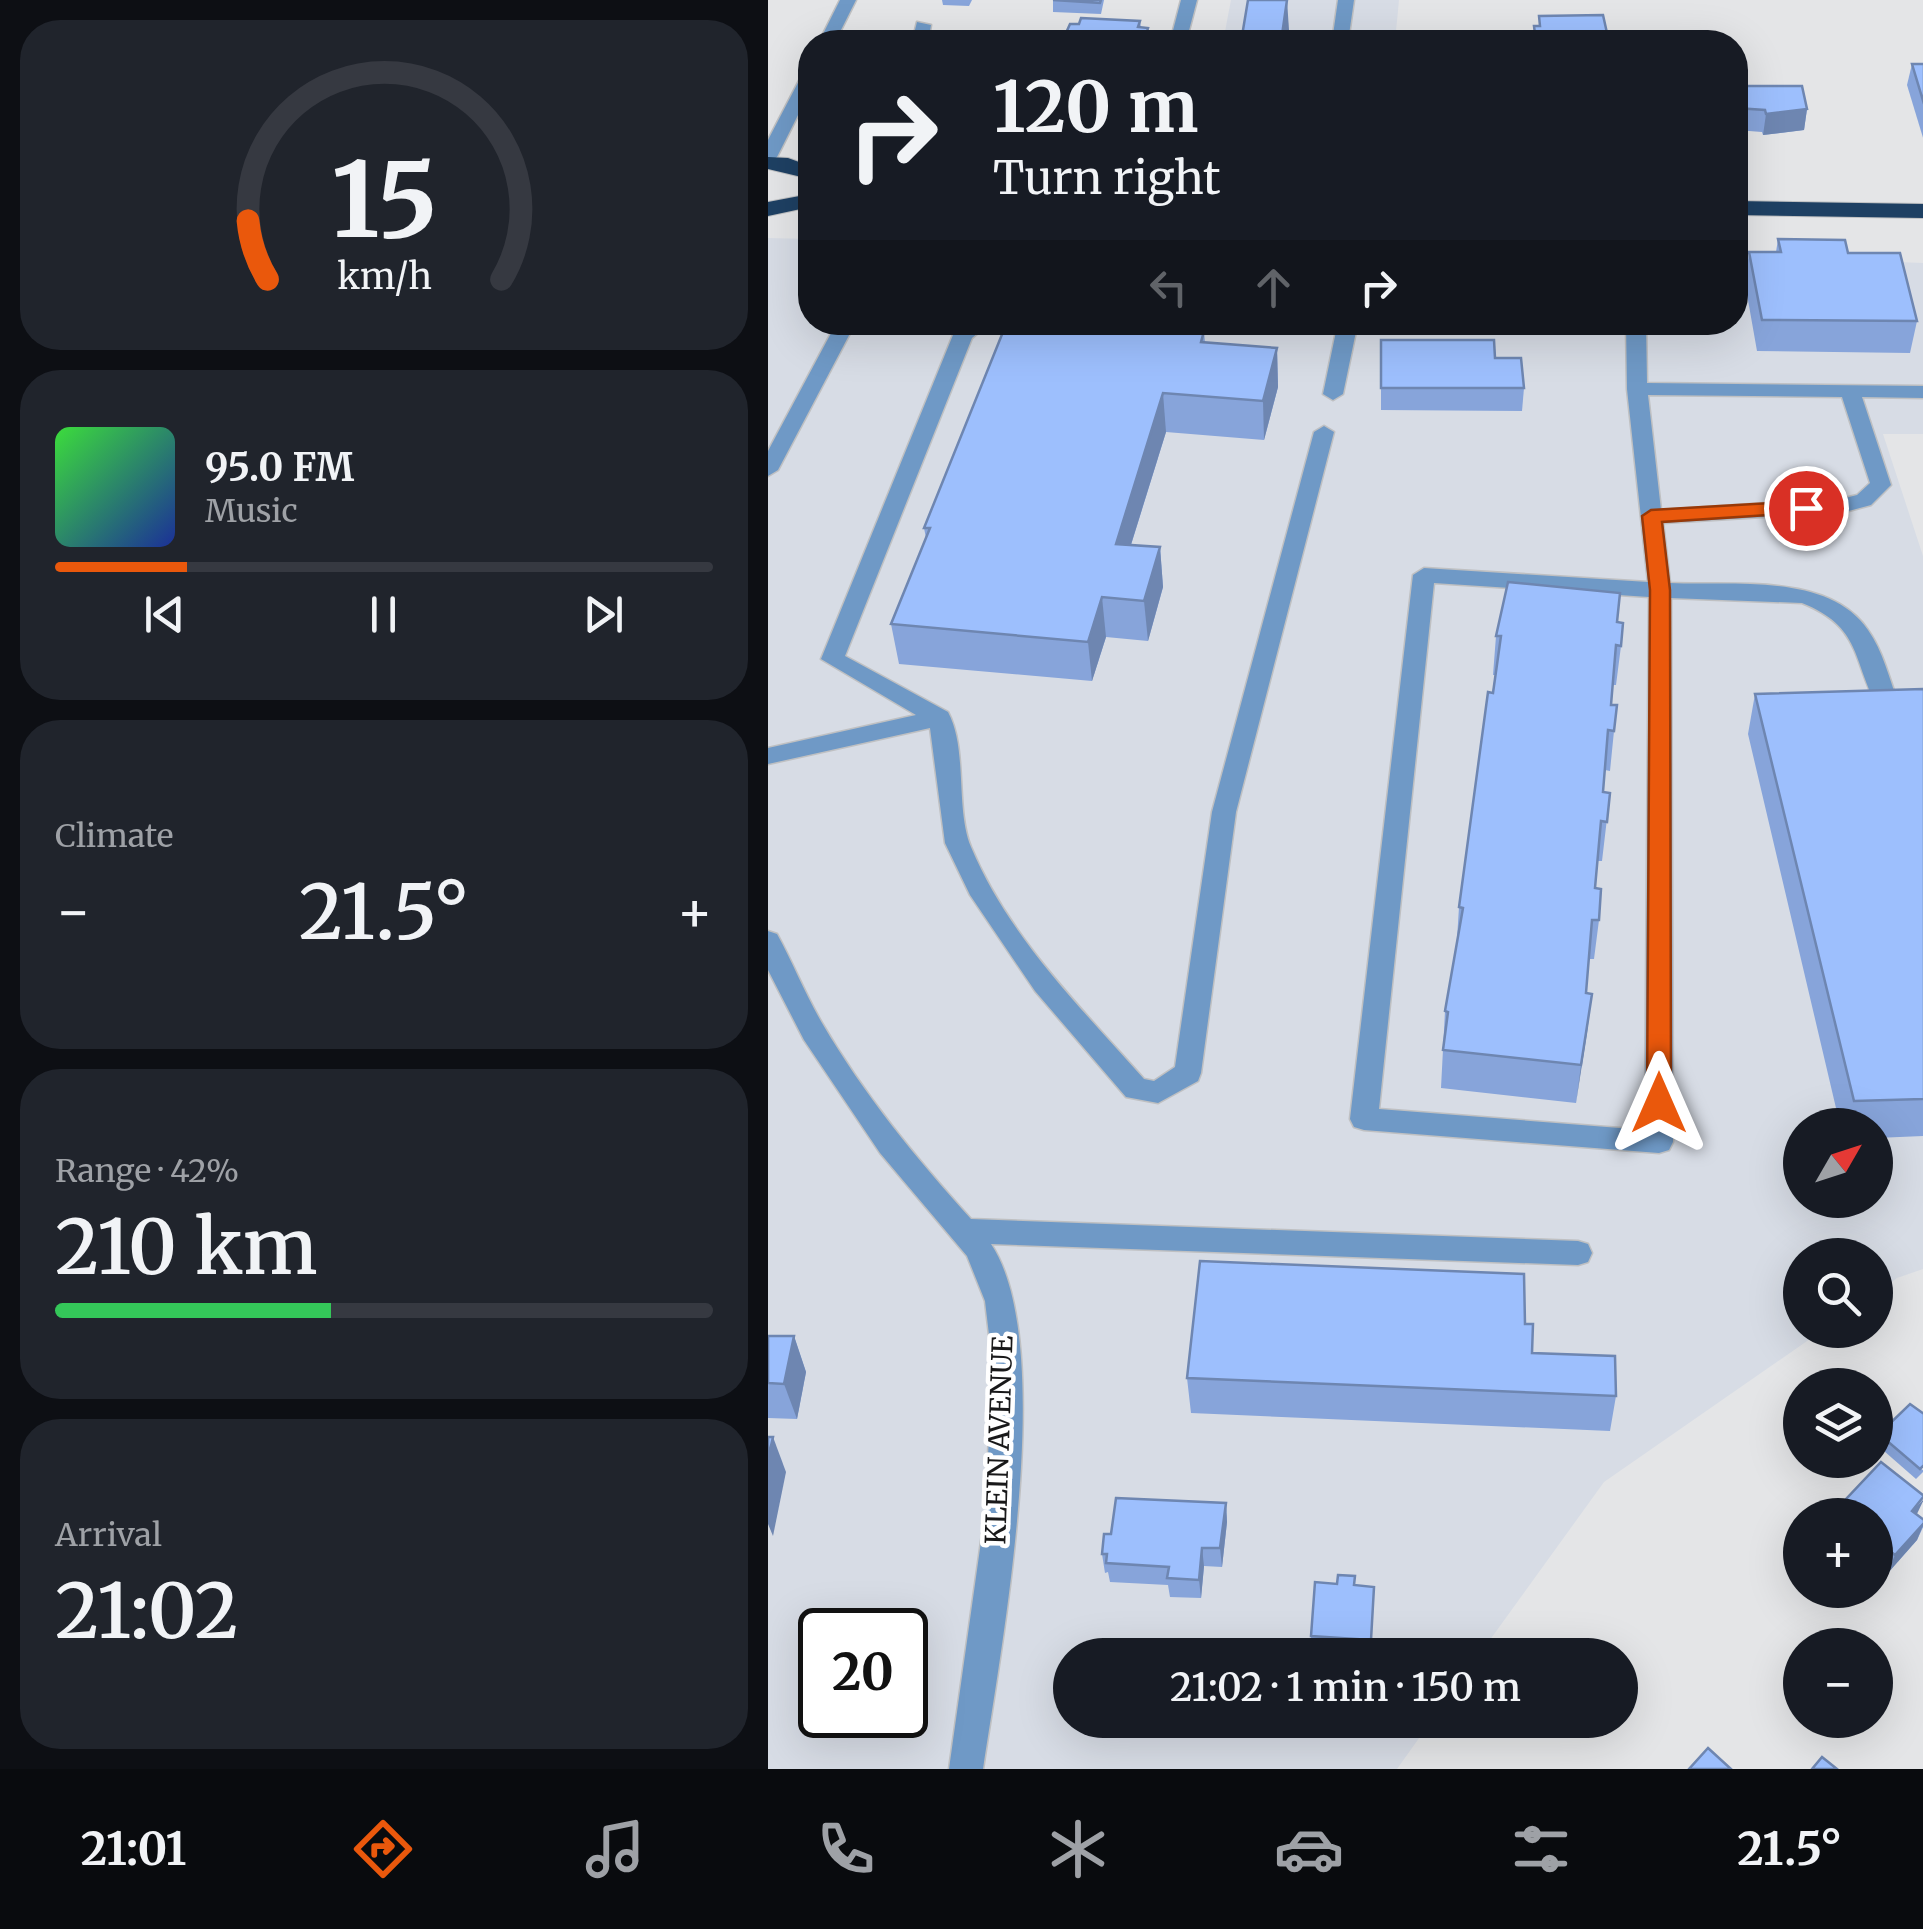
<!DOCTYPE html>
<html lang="en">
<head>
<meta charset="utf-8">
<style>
  :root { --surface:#171b24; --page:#20242c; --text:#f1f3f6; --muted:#9ea1a6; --line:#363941; --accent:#ea580c }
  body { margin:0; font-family:Merriweather,serif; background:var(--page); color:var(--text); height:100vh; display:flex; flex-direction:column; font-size:38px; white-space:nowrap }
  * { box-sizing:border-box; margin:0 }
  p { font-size:32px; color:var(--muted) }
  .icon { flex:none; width:55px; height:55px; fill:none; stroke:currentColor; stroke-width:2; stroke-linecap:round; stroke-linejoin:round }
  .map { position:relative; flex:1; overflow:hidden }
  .panel { display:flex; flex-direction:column; gap:20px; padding:20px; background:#0d0f14; width:768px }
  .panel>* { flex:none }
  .banner { position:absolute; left:30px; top:30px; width:950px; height:305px; border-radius:40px; box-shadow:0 10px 40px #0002; background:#171b24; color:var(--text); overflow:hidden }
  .needle { width:65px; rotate:51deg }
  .buttons { position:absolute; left:1015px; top:1108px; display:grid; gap:20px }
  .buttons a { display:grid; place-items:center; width:110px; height:110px; border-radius:50%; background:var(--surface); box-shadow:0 10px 40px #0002; font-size:50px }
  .speed { position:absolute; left:30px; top:1608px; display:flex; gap:20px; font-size:50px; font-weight:700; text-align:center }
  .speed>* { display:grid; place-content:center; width:130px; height:130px; border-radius:50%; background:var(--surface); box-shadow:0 10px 40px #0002; line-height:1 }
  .speed .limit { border:5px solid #111; border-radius:15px; background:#fff; color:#111 }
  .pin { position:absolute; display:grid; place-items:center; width:85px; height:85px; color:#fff; margin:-42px; border:5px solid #fff; border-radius:50%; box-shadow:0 2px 10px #0007 }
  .me { position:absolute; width:110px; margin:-55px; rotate:0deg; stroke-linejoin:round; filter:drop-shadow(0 0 8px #0008) }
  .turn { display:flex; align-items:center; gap:35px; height:210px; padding:0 30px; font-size:45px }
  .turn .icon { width:130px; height:130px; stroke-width:2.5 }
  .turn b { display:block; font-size:70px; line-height:85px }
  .lanes { display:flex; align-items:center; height:95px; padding:0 30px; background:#0003; justify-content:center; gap:50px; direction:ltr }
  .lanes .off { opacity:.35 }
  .big { font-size:75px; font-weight:600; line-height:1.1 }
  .panel .tile { flex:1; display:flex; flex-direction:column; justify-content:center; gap:15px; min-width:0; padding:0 35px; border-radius:40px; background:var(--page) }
  .panel .dial { align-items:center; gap:0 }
  .dial svg { height:260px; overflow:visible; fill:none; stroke:var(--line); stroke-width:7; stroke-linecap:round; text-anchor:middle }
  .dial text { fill:var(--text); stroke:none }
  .song { display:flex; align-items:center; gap:30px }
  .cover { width:120px; height:120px; border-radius:15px; background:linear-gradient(135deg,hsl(120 70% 55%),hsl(230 70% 35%)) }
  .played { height:10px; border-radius:5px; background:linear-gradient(90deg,var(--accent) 20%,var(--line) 20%) }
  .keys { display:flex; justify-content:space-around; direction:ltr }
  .heat { display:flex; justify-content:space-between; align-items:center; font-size:55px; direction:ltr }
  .charge { height:15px; border-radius:8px; background:linear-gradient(90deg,#34c759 42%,var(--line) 0) }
  .trip { position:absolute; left:285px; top:1638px; width:585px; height:100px; border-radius:50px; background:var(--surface); box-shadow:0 10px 40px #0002; font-weight:600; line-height:100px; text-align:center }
  .menu { display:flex; height:160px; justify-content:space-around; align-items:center; background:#090b0e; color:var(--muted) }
  .menu .icon { width:70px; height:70px }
  .menu .selected { color:var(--accent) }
  .menu b { font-size:45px; color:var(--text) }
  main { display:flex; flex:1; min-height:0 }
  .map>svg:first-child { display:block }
  .built { fill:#d7dce5; fill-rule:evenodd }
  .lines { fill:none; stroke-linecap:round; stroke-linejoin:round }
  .minor-casing { stroke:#bfc0c2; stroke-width:3 }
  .highway-casing { stroke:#bfc0c2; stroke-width:2 }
  .minor { fill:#6f99c6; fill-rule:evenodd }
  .highway { fill:#1e4063; fill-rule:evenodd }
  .wall { fill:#87a4da }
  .shaded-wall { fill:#6e86b1 }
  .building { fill:#9dbffd; stroke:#6e86b1; stroke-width:2.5 }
  .route { fill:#ea580c; stroke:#983908; stroke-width:2.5 }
  .labels { text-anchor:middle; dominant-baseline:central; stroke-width:9; stroke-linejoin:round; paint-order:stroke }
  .street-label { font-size:28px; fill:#181819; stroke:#fff }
</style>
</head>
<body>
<main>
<section class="panel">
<div class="tile dial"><svg viewBox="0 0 100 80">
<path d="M14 69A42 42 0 1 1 86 69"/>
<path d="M14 69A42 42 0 0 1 8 51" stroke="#ea580c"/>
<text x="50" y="56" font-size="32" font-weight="700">15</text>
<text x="50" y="72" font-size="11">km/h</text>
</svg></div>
<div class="tile">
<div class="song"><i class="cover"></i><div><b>95.0 FM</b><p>Music</p></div></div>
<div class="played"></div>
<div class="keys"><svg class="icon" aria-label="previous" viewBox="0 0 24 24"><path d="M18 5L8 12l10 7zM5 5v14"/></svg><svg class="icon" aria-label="pause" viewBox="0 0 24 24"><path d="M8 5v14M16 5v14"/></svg><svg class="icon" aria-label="next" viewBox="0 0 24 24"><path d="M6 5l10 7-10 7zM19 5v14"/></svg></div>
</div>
<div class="tile"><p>Climate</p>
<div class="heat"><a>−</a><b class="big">21.5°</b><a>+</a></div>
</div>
<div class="tile"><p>Range · 42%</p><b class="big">210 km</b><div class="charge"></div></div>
<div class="tile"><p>Arrival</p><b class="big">21:02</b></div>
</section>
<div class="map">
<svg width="1156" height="1769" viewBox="0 0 1156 1769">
  <rect width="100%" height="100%" fill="#e4e5e7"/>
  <g class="built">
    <polygon points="463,0 631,0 627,42 455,42"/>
    <path d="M 0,238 L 42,239 L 42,322 L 968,322 L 968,256 L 1155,263 L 1155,434 L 1115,434 L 1156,559 L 1155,1269 L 1129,1278 L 1108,1294 L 1108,1255 L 1032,1255 L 1032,1330 L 1055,1330 L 836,1482 L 711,1655 L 302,1655 L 302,1720 L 664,1720 L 629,1769 L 0,1769 ZM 1032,1125 L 1108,1125 L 1108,1200 L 1032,1200 ZM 52,1630 L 138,1630 L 138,1715 L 52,1715 Z"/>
  </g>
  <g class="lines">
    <defs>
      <g id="minor">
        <polygon points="72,0 88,0 67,42 51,42"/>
        <polygon points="413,0 429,0 418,42 402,42"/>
        <polygon points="570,0 586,0 580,42 564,42"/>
        <polygon points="149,22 163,25 160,42 144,42"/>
        <polygon points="42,70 42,91 9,157 0,162 0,140 34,75"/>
        <polygon points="69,322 88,322 10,470 0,476 0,451"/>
        <path d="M 200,322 L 223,322 L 204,338 L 77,656 L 180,712 C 200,749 187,808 203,847 C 240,936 313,1008 376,1079 L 386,1081 L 407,1067 L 444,812 L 546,432 L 556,426 L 566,432 L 468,812 L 433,1073 L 430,1081 L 390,1103 L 358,1097 L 267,991 L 202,895 L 177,843 L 162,728 L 0,764 L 0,748 L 148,715 L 53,659 L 185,335 Z"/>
        <polygon points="570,322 590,322 575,394 565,400 555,394"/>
        <path d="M 858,322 L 878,322 L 879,383 L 1156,386 L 1156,398 L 1094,397 L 1123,485 L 1103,505 L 1077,512 L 895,523 L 902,583 C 964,586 1061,572 1100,630 C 1115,651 1121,678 1130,702 L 1118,710 L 1110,708 C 1084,660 1094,627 1034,603 L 903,598 L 905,1142 L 901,1150 L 891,1153 L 596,1130 L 586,1127 L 582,1119 L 645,575 L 656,568 L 880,582 L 859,389 ZM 880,395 L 1074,397 L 1102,483 L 1089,495 L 1077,498 L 893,510 ZM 666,583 L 881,597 L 877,1130 L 611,1109 Z"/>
        <path d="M 0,931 L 9,934 C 25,963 37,994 54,1023 C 96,1095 148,1158 203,1219 L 810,1241 L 820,1244 L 824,1253 L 820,1262 L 810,1265 L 223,1244 C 290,1345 233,1648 215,1769 L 181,1769 L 218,1506 L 224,1360 L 217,1301 L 199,1256 L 112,1153 L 36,1040 L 0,970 Z"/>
      </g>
      <g id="highway">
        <polygon points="0,157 20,158 42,166 42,179 0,169"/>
        <polygon points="42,194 42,207 0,216 0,202"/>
        <polygon points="968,201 1156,204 1156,218 968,215"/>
      </g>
    </defs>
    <use href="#minor" class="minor-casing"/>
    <use href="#highway" class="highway-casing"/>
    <use href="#minor" class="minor"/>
    <use href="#highway" class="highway"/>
  </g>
  <g class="wall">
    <polygon points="174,0 204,0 201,6 175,5"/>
    <polygon points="285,0 336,0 333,14 285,12"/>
    <polygon points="372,21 373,28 380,28 381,42 299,42 298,33"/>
    <polygon points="1144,64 1156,64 1156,141 1139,85"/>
    <polygon points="968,86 1039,109 1036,130 995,135 994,132 968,130"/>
    <polygon points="42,90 42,146 35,108"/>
    <polygon points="1010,239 1149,321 1142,353 989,351 977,283 981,252 1008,252"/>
    <polygon points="239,322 427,322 427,330 436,331 437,343 509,348 510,387 496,440 398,432 363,545 392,547 395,587 380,641 338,637 324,681 131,664 123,624 158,538 156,528"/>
    <polygon points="613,340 727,358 756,388 754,411 613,410"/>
    <polygon points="849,622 853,646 848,685 844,685 843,705 846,731 842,771 837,770 835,792 842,793 834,861 830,861 827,888 831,920 826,959 820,959 818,993 824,994 808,1103 673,1088 677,1011 689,939 691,907 727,675 725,675 728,636"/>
    <polygon points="1156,689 1156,1136 1108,1138 1108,1125 1072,1125 980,734 987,694"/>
    <polygon points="757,1324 764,1353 848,1396 842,1431 423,1413 419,1378"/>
    <polygon points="0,1336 26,1336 38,1372 29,1419 0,1418"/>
    <polygon points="1111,1434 1156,1471 1148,1479 1108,1444"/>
    <polygon points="458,1503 459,1522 454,1567 436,1566 433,1598 402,1597 400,1585 342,1582 340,1572 337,1573 334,1554 343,1534"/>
    <polygon points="1108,1515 1149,1515 1156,1520 1156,1525 1149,1540 1119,1574 1108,1565"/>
    <polygon points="569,1584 606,1587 603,1649 543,1645 543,1636"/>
    <polygon points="538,1720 574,1720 573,1735 538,1732"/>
  </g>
  <g class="shaded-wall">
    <polygon points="519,0 521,30 519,42 513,42"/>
    <polygon points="380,28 381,42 376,42 376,41"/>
    <polygon points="1039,109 1036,130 995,135 998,114"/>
    <polygon points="419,322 427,322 428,344 416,329"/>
    <polygon points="509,348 510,387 496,440 495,401"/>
    <polygon points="395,393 398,432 351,583 348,544"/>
    <polygon points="392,547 395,587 380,641 376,601"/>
    <polygon points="334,597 338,637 324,681 320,642"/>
    <polygon points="824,994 819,1033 808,1103 813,1065"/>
    <polygon points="26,1336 38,1372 29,1419 16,1384"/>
    <polygon points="5,1437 18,1472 5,1536 0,1524 0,1459"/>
    <polygon points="1156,1499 1148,1516 1144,1511"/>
    <polygon points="458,1503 459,1522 454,1567 452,1548"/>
    <polygon points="1156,1523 1149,1540 1119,1574 1127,1555"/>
    <polygon points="434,1548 436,1566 433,1598 431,1580"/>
  </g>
  <g class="building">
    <polygon points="285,0 333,0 332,3"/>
    <polygon points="480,0 519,0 513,42 473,42"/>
    <polygon points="835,15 841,42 768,42 766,26 772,26 771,16"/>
    <polygon points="313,18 372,21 370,27 380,28 376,41 366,40 365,42 321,42 324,35 298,33 302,24 311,24"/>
    <polygon points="79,38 135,39 134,42 77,42"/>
    <polygon points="1144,64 1156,64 1156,104"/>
    <polygon points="968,86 1034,86 1039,109 998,114 997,110 968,108"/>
    <polygon points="42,90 42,109 35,108"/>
    <polygon points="1010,239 1077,240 1080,253 1132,253 1149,321 994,320 981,252 1013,252"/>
    <polygon points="239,322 419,322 416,329 436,331 433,342 509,348 495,401 395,393 348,544 392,547 376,601 334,597 320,642 123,624 162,528 156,528"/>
    <polygon points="613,340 726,340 727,358 753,358 756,388 613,388"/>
    <polygon points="740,582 852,593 849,622 855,623 853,646 848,645 843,705 849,705 846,731 840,730 835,792 842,793 839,822 833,821 827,888 833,889 831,920 824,920 818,993 824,994 813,1065 675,1050 680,1012 677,1011 695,908 691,907 720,692 725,693 733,636 728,636"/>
    <polygon points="1156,689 1156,1099 1086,1101 987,694"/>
    <polygon points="432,1261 756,1274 757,1324 765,1324 764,1353 847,1356 848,1396 419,1378"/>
    <polygon points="0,1336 26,1336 16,1384 0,1383"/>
    <polygon points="1142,1404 1156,1414 1156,1465 1152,1469 1111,1434"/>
    <polygon points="0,1437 5,1437 0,1459"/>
    <polygon points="1113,1462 1156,1496 1144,1511 1156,1520 1156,1523 1127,1555 1112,1543 1108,1548 1108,1515 1063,1515"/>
    <polygon points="348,1498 458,1503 452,1548 434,1548 431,1580 399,1578 401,1567 338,1563 339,1554 334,1554 336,1534 343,1534"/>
    <polygon points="570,1575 587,1576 586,1585 606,1587 603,1640 543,1636 547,1582 569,1584"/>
    <polygon points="538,1720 573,1720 573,1726 537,1723"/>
    <polygon points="940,1748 963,1769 921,1769"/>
    <polygon points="1054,1757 1069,1769 1044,1769"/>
  </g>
  <polygon class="route" points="1038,501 1048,508 1045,512 894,522 902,590 903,1103 900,1110 882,1110 879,1103 882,590 874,516 883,510"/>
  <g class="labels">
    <g class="street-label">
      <text transform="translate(231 1440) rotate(-88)">KLEIN AVENUE</text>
    </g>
  </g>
</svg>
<div class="buttons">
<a><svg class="needle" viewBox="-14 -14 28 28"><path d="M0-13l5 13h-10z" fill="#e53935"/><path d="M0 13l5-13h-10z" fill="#9ea1a6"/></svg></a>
<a><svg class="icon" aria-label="search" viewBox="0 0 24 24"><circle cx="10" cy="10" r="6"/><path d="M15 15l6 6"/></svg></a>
<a><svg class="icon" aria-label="layers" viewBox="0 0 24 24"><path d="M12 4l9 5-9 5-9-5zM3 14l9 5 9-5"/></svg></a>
<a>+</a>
<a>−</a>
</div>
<div class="speed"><div class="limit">20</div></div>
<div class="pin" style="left:1038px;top:508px;background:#d93025"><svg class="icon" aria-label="arrive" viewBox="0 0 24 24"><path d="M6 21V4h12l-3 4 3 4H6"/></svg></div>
<svg class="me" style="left:891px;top:1103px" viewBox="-20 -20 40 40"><path d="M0-17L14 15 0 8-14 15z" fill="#ea580c" stroke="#fff" stroke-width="4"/></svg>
<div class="trip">21:02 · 1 min · 150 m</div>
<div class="banner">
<div class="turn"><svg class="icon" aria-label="right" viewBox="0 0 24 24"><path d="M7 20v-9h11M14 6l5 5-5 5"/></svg><div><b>120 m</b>Turn right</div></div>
<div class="lanes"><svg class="icon off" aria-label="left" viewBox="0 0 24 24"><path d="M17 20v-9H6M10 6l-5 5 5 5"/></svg><svg class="icon off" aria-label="ahead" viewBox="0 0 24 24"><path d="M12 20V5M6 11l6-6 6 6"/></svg><svg class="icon" aria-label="right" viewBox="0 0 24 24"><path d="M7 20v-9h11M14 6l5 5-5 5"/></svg></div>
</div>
</div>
</main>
<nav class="menu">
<b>21:01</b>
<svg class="icon selected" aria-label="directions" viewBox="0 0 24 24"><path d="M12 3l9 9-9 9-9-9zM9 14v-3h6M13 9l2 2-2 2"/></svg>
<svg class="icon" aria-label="music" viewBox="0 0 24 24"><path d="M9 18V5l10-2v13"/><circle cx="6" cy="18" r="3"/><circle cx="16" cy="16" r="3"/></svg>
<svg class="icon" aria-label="phone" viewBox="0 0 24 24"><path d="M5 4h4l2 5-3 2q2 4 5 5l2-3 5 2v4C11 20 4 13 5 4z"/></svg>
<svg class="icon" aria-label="climate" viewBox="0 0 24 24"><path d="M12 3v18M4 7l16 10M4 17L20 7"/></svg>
<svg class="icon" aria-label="car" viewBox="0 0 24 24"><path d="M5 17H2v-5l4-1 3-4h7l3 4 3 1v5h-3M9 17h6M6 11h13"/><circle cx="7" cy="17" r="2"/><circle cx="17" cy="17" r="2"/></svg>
<svg class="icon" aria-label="filters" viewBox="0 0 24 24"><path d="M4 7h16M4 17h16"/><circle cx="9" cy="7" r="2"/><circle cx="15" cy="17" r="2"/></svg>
<b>21.5°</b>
</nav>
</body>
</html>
